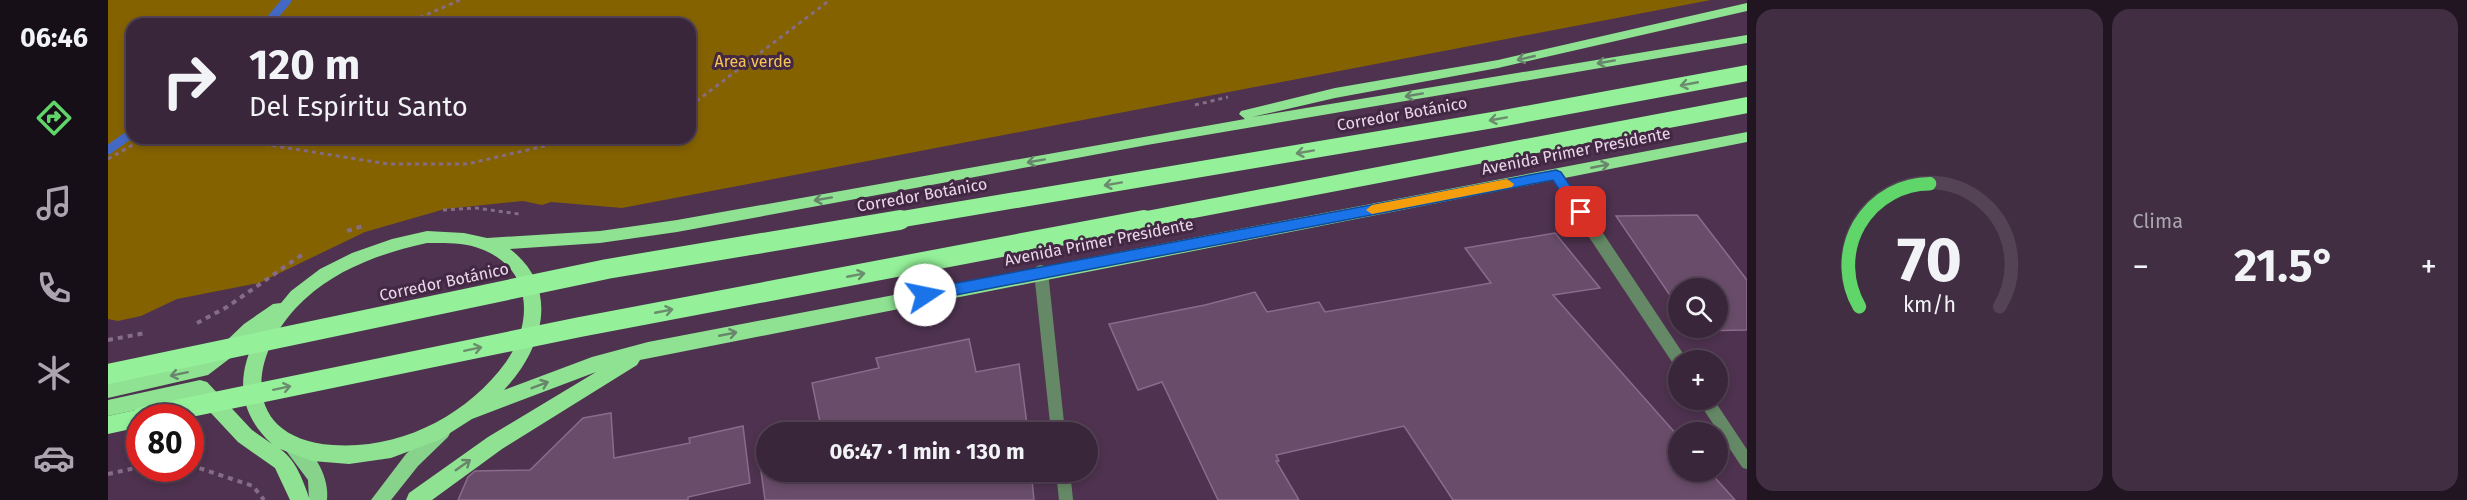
<!DOCTYPE html>
<html lang="es">
<head>
<meta charset="utf-8">
<style>
  :root { --surface:#3a263b; --page:#412e42; --text:#f1f3f6; --muted:#aba5af; --line:#544355; --accent:#60d56a }
  body { margin:0; font-family:"Fira Sans",sans-serif; background:var(--page); color:var(--text); height:100vh; display:flex; flex-direction:column; font-size:22px; white-space:nowrap }
  * { box-sizing:border-box; margin:0 }
  p { font-size:20px; color:var(--muted) }
  .icon { flex:none; width:33px; height:33px; fill:none; stroke:currentColor; stroke-width:2; stroke-linecap:round; stroke-linejoin:round }
  .map { position:relative; flex:1; overflow:hidden }
  .details { display:flex; flex-direction:column; gap:9px; padding:9px; background:#201520; width:720px }
  .details>* { flex:none }
  .hud { position:absolute; left:18px; top:18px; width:570px; height:126px; border-radius:18px; box-shadow:0 3px 9px #0003,0 0 0 2px var(--line); background:#3a263b; color:var(--text); overflow:hidden }
  .tools { position:absolute; left:1560px; top:278px; display:grid; gap:12px }
  .tools a { display:grid; place-items:center; width:60px; height:60px; border-radius:50%; background:var(--surface); box-shadow:0 3px 9px #0003,0 0 0 2px var(--line); font-size:30px }
  .speed { position:absolute; left:18px; top:404px; display:flex; gap:12px; font-size:30px; font-weight:700; text-align:center }
  .speed>* { display:grid; place-content:center; width:78px; height:78px; border-radius:50%; background:var(--surface); box-shadow:0 3px 9px #0003,0 0 0 2px var(--line); line-height:1 }
  .speed .limit { border:9px solid #d22; background:#fff; color:#111 }
  .pin { position:absolute; display:grid; place-items:center; width:51px; height:51px; color:#fff; margin:-26px; border-radius:12px; box-shadow:0 3px 9px #0006 }
  .me { position:absolute; width:66px; margin:-33px; rotate:79deg; stroke-linejoin:round; filter:drop-shadow(0 0 4px #0008) }
  .turn { display:flex; align-items:center; gap:21px; height:126px; padding:0 24px; font-size:27px }
  .turn .icon { width:78px; height:78px; stroke-width:2.5 }
  .turn b { display:block; font-size:42px; line-height:51px }
  .big { font-size:45px; font-weight:700; line-height:1.1 }
  .details .widget { flex:1; display:flex; flex-direction:column; justify-content:center; gap:9px; min-width:0; padding:0 21px; border-radius:18px; background:var(--page) }
  .details .dial { align-items:center; gap:0 }
  .dial svg { height:156px; overflow:visible; fill:none; stroke:var(--line); stroke-width:7; stroke-linecap:round; text-anchor:middle }
  .dial text { fill:var(--text); stroke:none }
  .heat { display:flex; justify-content:space-between; align-items:center; font-size:33px; direction:ltr }
  .details .tiles { flex:1; display:grid; gap:9px; grid-template-columns:repeat(2,1fr) }
  .trip { position:absolute; left:648px; top:422px; width:342px; height:60px; border-radius:30px; background:var(--surface); box-shadow:0 3px 9px #0003,0 0 0 2px var(--line); font-weight:700; line-height:60px; text-align:center }
  main { display:flex; flex:1; min-height:0 }
  .tabs { display:flex; flex-direction:column; width:108px; justify-content:space-around; align-items:center; background:#170f18; color:var(--muted) }
  .tabs .icon { width:42px; height:42px }
  .tabs .current { color:var(--accent) }
  .tabs b { font-size:27px; color:var(--text) }
  .map>svg:first-child { display:block }
  .green { fill:#846200; fill-rule:evenodd }
  .lines { fill:none; stroke-linecap:round; stroke-linejoin:round }
  .stream { stroke:#4469c4; stroke-width:9 }
  .building { fill:#694c6a; stroke:#8a6b8b; stroke-width:1.5 }
  .path-far1 { stroke:#866d86; stroke-width:3; stroke-dasharray:4 4; stroke-linecap:butt }
  .path { stroke:#866d86; stroke-width:4; stroke-dasharray:5 5; stroke-linecap:butt }
  .minor-far1 { stroke:#658966; stroke-width:10 }
  .minor { stroke:#658966; stroke-width:14 }
  .primary { fill:#88d38b; fill-rule:evenodd }
  .trunk { fill:#8ee292; fill-rule:evenodd }
  .motorway { fill:#94f099; fill-rule:evenodd }
  .motorway-bridge-far1 { stroke:#94f099; stroke-width:16 }
  .motorway-bridge { stroke:#94f099; stroke-width:20 }
  .oneway { stroke:#68856b }
  .oneway2 { stroke:#6c8c6e }
  .route { fill:#1a73e8; stroke:#114b97; stroke-width:1.5 }
  .slow { fill:#f59e0b }
  .labels { text-anchor:middle; dominant-baseline:central; stroke-width:6; stroke-linejoin:round; paint-order:stroke }
  .park-label { font-size:16px; fill:#f7c551; stroke:#432844 }
  .street-label { font-size:16px; fill:#ead8ea; stroke:#432844 }
</style>
</head>
<body>
<main>
<nav class="tabs">
<b>06:46</b>
<svg class="icon current" aria-label="directions" viewBox="0 0 24 24"><path d="M12 3l9 9-9 9-9-9zM9 14v-3h6M13 9l2 2-2 2"/></svg>
<svg class="icon" aria-label="music" viewBox="0 0 24 24"><path d="M9 18V5l10-2v13"/><circle cx="6" cy="18" r="3"/><circle cx="16" cy="16" r="3"/></svg>
<svg class="icon" aria-label="phone" viewBox="0 0 24 24"><path d="M5 4h4l2 5-3 2q2 4 5 5l2-3 5 2v4C11 20 4 13 5 4z"/></svg>
<svg class="icon" aria-label="climate" viewBox="0 0 24 24"><path d="M12 3v18M4 7l16 10M4 17L20 7"/></svg>
<svg class="icon" aria-label="car" viewBox="0 0 24 24"><path d="M5 17H2v-5l4-1 3-4h7l3 4 3 1v5h-3M9 17h6M6 11h13"/><circle cx="7" cy="17" r="2"/><circle cx="17" cy="17" r="2"/></svg>
</nav>
<div class="map">
<svg width="1639" height="500" viewBox="0 0 1639 500">
  <rect width="100%" height="100%" fill="#4e324f"/>
  <path class="green" d="M 0,0 L 1603,0 L 514,208 L 443,202 L 434,205 L 415,201 L 337,209 L 257,232 L 151,283 L 69,299 L 33,316 L 10,321 L 0,319 ZM 24,24 L 582,24 L 582,138 L 24,138 Z"/>
  <g class="lines">
    <g class="stream">
      <polyline points="159,24 179,0"/>
      <polyline points="0,150 24,133"/>
    </g>
  </g>
  <g class="building">
    <polygon points="1589,215 1639,280 1639,330 1587,331 1584,327 1610,327 1610,288 1570,288 1570,307 1508,216"/>
    <polygon points="1447,233 1492,288 1445,295 1570,436 1570,471 1601,471 1627,500 1345,500 1296,426 1168,455 1171,461 1168,461 1191,500 1110,500 1054,382 1030,390 1001,324 1097,305 1147,292 1159,312 1211,302 1217,312 1383,283 1357,248"/>
    <polygon points="861,339 868,372 911,364 920,432 714,432 704,383 771,368 768,358"/>
    <polygon points="503,413 506,458 582,443 581,438 635,426 642,483 580,497 580,500 350,500 360,477 367,471 422,470 475,418"/>
    <polygon points="653,471 923,471 926,500 657,500"/>
  </g>
  <g class="lines">
    <g class="path-far1">
      <polyline points="297,24 352,0"/>
      <polyline points="1087,105 1120,97"/>
      <polyline points="582,106 722,0"/>
      <polyline points="117,138 280,164 359,164 471,138"/>
      <polyline points="0,159 37,138"/>
      <polyline points="335,210 368,208 411,214"/>
    </g>
    <g class="path">
      <polyline points="239,231 255,226"/>
      <polyline points="89,323 119,307 198,252"/>
      <polyline points="0,340 37,333"/>
      <polyline points="82,465 145,486 156,500"/>
      <polyline points="0,474 32,467"/>
    </g>
    <polyline class="minor-far1" points="1448,175 1479,221"/>
    <g class="minor">
      <polyline points="1478,220 1571,360"/>
      <polyline points="933,272 950,432"/>
      <polyline points="1597,399 1639,462"/>
      <polyline points="955,471 958,500"/>
    </g>
    <g class="primary">
      <polygon points="334,423 340,425 343,431 340,437 310,466 283,500 263,500 298,454 328,425"/>
      <path d="M 185,440 C 206,448 222,478 219,500 L 201,500 L 200,480 L 176,448 L 179,442 Z"/>
    </g>
    <path class="trunk" d="M 1639,3 L 1639,11 L 1390,68 L 1227,98 L 1144,117 L 1639,35 L 1639,43 L 1039,145 L 569,232 L 492,243 L 402,249 C 453,288 435,349 396,390 L 484,357 L 540,342 L 1639,132 L 1639,142 L 532,360 L 529,365 L 394,449 L 324,500 L 298,500 L 301,493 L 380,437 L 488,372 L 364,419 L 331,440 L 283,458 L 241,464 L 204,461 L 172,449 C 189,461 195,481 202,500 L 182,500 L 167,468 L 130,442 L 88,397 L 0,416 L 0,400 L 92,380 L 99,382 L 144,430 L 164,444 C 128,411 128,373 151,332 L 125,356 L 100,375 L 0,398 L 0,382 L 89,362 L 113,346 L 136,324 L 165,304 L 173,303 L 183,291 L 212,269 L 244,253 L 284,239 L 319,231 L 356,233 L 379,238 L 492,231 L 569,220 L 1137,119 L 1131,114 L 1133,111 L 1227,88 L 1390,60 ZM 319,243 C 337,243 356,242 373,249 C 424,268 426,322 398,362 C 359,416 291,450 225,445 C 129,438 140,351 197,299 C 231,268 274,253 319,243 Z"/>
    <polygon class="motorway" points="32,409 39,411 42,417 32,417 32,427 0,434 0,416"/>
    <g class="motorway-bridge-far1">
      <polyline points="783,221 1391,119 1639,73"/>
      <polyline points="1028,221 1639,105"/>
    </g>
    <g class="motorway-bridge">
      <polyline points="0,374 499,269 792,220"/>
      <polyline points="34,417 472,327 1036,220"/>
    </g>
  </g>
  <defs><path id="oneway-shaft" d="M-6 0H5M1.5-3L5.5 0L1.5 3" fill="none" stroke-width="1.6" stroke-linecap="round" stroke-linejoin="round" transform="scale(1.5)"/></defs>
  <g class="oneway">
    <use href="#oneway-shaft" transform="translate(1418 58) rotate(167)"/>
    <use href="#oneway-shaft" transform="translate(1498 62) rotate(170)"/>
    <use href="#oneway-shaft" transform="translate(1306 95) rotate(170)"/>
    <use href="#oneway-shaft" transform="translate(928 161) rotate(170)"/>
    <use href="#oneway-shaft" transform="translate(1492 166) rotate(-11)"/>
    <use href="#oneway-shaft" transform="translate(715 199) rotate(170)"/>
    <use href="#oneway-shaft" transform="translate(620 334) rotate(-11)"/>
    <use href="#oneway-shaft" transform="translate(71 374) rotate(168)"/>
    <use href="#oneway-shaft" transform="translate(432 385) rotate(-21)"/>
    <use href="#oneway-shaft" transform="translate(355 465) rotate(-35)"/>
  </g>
  <g class="oneway2">
    <use href="#oneway-shaft" transform="translate(1581 84) rotate(169)"/>
    <use href="#oneway-shaft" transform="translate(1390 119) rotate(170)"/>
    <use href="#oneway-shaft" transform="translate(1197 152) rotate(170)"/>
    <use href="#oneway-shaft" transform="translate(1005 184) rotate(170)"/>
    <use href="#oneway-shaft" transform="translate(748 275) rotate(-11)"/>
    <use href="#oneway-shaft" transform="translate(556 311) rotate(-11)"/>
    <use href="#oneway-shaft" transform="translate(365 349) rotate(-12)"/>
    <use href="#oneway-shaft" transform="translate(174 388) rotate(-12)"/>
  </g>
  <polygon class="route" points="1448,170 1453,172 1477,208 1479,212 1477,215 1468,215 1445,180 817,301 812,299 810,295 812,291 817,289"/>
  <polygon class="slow" points="1399,179 1406,184 1404,187 1264,214 1258,210 1264,205"/>
  <g class="labels">
    <g class="park-label">
      <text x="645" y="61">Area verde</text>
    </g>
    <g class="street-label">
      <text transform="translate(1294 114) rotate(-10)">Corredor Botánico</text>
      <text transform="translate(1468 151) rotate(-11)">Avenida Primer Presidente</text>
      <text transform="translate(814 195) rotate(-10)">Corredor Botánico</text>
      <text transform="translate(991 242) rotate(-11)">Avenida Primer Presidente</text>
      <text transform="translate(336 282) rotate(-12)">Corredor Botánico</text>
    </g>
  </g>
</svg>
<div class="tools">
<a><svg class="icon" aria-label="search" viewBox="0 0 24 24"><circle cx="10" cy="10" r="6"/><path d="M15 15l6 6"/></svg></a>
<a>+</a>
<a>−</a>
</div>
<div class="speed"><div class="limit">80</div></div>
<div class="pin" style="left:1473px;top:212px;background:#d93025"><svg class="icon" aria-label="arrive" viewBox="0 0 24 24"><path d="M6 21V4h12l-3 4 3 4H6"/></svg></div>
<svg class="me" style="left:817px;top:295px" viewBox="-20 -20 40 40"><circle r="19" fill="#fff"/><path d="M0-13L10 11 0 6-10 11z" fill="#1a73e8"/></svg>
<div class="trip">06:47 · 1 min · 130 m</div>
<div class="hud">
<div class="turn"><svg class="icon" aria-label="right" viewBox="0 0 24 24"><path d="M7 20v-9h11M14 6l5 5-5 5"/></svg><div><b>120 m</b>Del Espíritu Santo</div></div>
</div>
</div>
<section class="details">
<div class="tiles">
<div class="widget dial"><svg viewBox="0 0 100 80">
<path d="M14 69A42 42 0 1 1 86 69"/>
<path d="M14 69A42 42 0 0 1 50 6" stroke="#60d56a"/>
<text x="50" y="56" font-size="32" font-weight="700">70</text>
<text x="50" y="72" font-size="11">km/h</text>
</svg></div>
<div class="widget"><p>Clima</p>
<div class="heat"><a>−</a><b class="big">21.5°</b><a>+</a></div>
</div>
</div>
</section>
</main>
</body>
</html>
